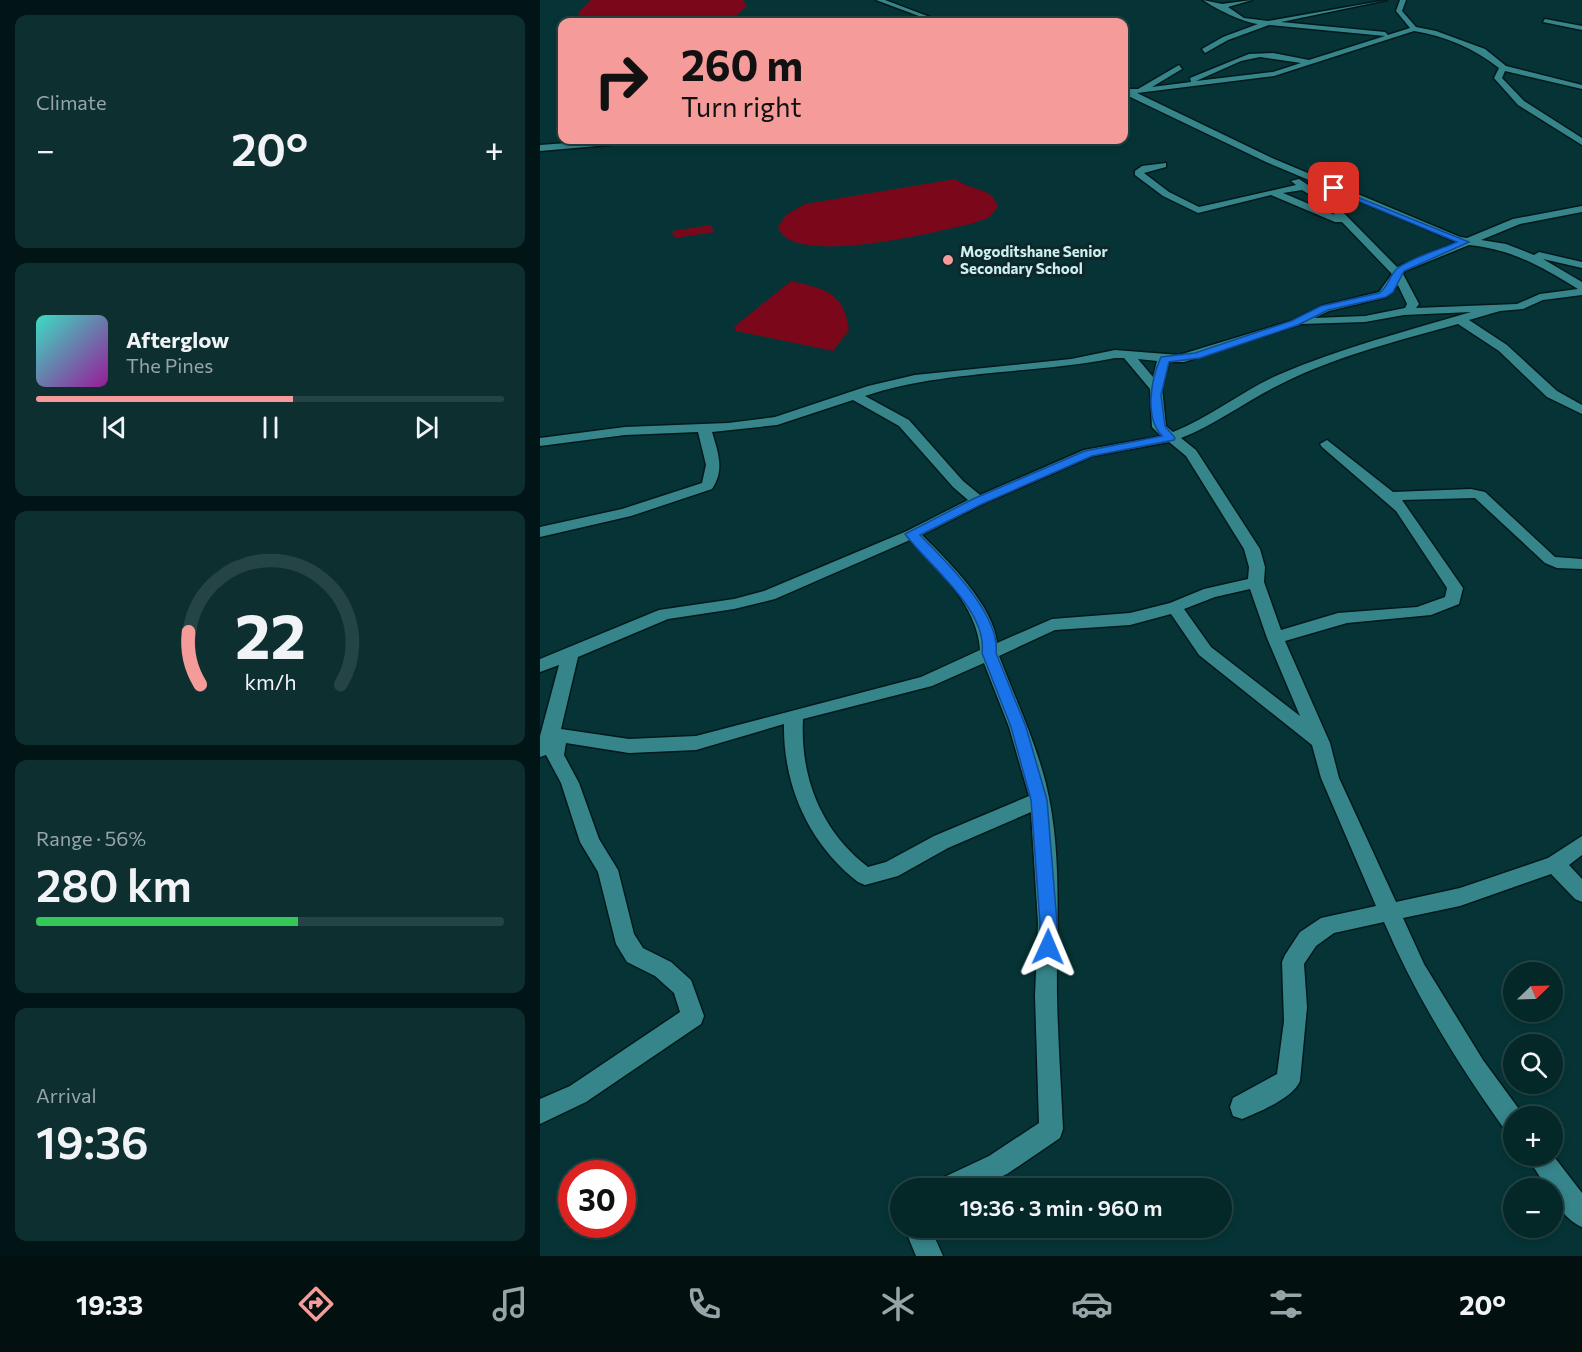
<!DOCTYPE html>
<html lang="en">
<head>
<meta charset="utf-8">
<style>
  :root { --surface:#042728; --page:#0d2f30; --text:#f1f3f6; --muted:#97a5a8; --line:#254445; --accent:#f59b99 }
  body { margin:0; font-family:Commissioner,sans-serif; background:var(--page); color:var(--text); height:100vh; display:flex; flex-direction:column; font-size:22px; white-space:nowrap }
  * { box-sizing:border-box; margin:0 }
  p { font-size:20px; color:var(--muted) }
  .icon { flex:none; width:33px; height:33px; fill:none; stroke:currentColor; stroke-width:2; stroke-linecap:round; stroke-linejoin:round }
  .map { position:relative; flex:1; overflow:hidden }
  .panel { display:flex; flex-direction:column; gap:15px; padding:15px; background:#021516; width:540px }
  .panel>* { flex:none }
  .banner { position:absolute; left:18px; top:18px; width:570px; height:126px; border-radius:12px; box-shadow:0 3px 9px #0003,0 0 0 2px var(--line); background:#f59b99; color:#111; overflow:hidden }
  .needle { width:39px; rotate:67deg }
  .controls { position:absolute; left:963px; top:962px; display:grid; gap:12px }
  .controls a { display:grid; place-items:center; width:60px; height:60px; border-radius:50%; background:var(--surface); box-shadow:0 3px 9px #0003,0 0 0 2px var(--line); font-size:30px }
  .speed { position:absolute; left:18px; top:1160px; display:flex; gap:12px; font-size:30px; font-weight:700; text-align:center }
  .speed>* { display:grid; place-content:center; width:78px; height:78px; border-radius:50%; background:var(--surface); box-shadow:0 3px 9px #0003,0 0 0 2px var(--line); line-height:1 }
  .speed .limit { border:9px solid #d22; background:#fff; color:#111 }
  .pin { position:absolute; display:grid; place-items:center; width:51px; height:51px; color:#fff; margin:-26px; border-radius:12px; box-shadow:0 3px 9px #0006 }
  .me { position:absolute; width:66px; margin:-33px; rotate:1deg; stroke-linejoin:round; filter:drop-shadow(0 0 4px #0008) }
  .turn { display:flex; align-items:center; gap:21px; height:126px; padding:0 24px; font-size:27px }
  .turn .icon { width:78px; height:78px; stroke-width:2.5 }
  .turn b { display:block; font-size:42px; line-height:51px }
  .big { font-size:45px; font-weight:600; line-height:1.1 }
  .panel .tile { flex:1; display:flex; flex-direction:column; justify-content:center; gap:9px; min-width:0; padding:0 21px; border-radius:12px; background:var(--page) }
  .panel .dial { align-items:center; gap:0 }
  .dial svg { height:156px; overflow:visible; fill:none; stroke:var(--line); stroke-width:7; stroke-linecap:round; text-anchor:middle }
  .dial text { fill:var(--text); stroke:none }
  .song { display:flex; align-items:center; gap:18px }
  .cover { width:72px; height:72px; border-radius:9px; background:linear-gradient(135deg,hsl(170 70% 55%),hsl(300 70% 35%)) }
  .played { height:6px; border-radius:3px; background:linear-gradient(90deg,var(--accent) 55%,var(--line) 55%) }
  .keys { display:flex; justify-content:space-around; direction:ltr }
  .heat { display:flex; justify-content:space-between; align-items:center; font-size:33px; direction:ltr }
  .charge { height:9px; border-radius:4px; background:linear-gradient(90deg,#34c759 56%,var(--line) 0) }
  .trip { position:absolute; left:350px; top:1178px; width:342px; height:60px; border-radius:30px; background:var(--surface); box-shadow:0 3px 9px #0003,0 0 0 2px var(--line); font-weight:600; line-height:60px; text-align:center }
  .tabs { display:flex; height:96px; justify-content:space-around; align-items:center; background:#021010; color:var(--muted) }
  .tabs .icon { width:42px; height:42px }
  .tabs .current { color:var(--accent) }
  .tabs b { font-size:27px; color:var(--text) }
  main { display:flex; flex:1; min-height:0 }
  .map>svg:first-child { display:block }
  .green { fill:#7b071b }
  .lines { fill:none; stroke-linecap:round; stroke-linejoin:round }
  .street-casing { stroke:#02191b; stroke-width:3 }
  .street { fill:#35858a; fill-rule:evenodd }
  .route { fill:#1a73e8; stroke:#114b97; stroke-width:1.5 }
  .poi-dot { fill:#f59b99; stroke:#0f2729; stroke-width:2 }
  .labels { text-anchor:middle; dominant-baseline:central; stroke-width:6; stroke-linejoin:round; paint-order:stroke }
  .far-poi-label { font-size:15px; font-weight:bold; fill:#caeff1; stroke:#0f2729; text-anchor:start }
</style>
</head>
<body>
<main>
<section class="panel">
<div class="tile"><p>Climate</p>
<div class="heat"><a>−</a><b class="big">20°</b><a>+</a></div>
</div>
<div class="tile">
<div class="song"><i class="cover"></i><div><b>Afterglow</b><p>The Pines</p></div></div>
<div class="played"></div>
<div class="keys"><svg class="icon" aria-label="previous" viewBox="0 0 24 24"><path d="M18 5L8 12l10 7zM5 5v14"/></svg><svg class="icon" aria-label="pause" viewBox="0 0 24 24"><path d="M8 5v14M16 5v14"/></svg><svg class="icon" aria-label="next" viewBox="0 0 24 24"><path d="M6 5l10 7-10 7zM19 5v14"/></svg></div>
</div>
<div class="tile dial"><svg viewBox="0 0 100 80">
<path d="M14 69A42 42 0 1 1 86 69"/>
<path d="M14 69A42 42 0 0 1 8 42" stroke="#f59b99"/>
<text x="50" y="56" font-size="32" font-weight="700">22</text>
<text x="50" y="72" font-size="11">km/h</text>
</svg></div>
<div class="tile"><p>Range · 56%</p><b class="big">280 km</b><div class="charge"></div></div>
<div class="tile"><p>Arrival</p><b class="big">19:36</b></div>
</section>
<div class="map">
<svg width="1042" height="1256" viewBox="0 0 1042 1256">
  <rect width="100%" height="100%" fill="#063436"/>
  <g class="green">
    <polygon points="51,0 203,0 207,6 191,20 173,22 56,22 40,17 38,13"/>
    <path d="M 416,179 C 430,192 451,185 458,207 L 448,218 L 434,223 C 400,231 251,269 238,227 L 246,215 L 265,204 Z"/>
    <polygon points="171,225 174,232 135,238 132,231"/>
    <path d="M 251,281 C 285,289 304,292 309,330 L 293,351 L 196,331 L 194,327 Z"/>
  </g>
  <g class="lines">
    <defs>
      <g id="street">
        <polygon points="336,0 345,0 403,22 395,22"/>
        <path d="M 663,0 L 682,4 L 712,0 L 688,7 L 704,18 L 728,21 L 847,0 L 741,22 L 845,32 L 848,35 L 870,28 L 856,11 L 860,0 L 866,0 L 862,11 L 876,27 L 896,31 L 945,49 L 966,66 L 1042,85 L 1042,89 L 965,71 L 962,78 L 984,101 L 1042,138 L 1042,145 L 978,105 L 954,78 L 959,68 C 935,49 906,36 874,31 L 734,76 L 597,93 L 732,158 L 920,237 L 927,238 L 973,219 L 1042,206 L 1042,212 L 980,224 L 941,240 L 966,244 L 994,255 L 999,252 L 1042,262 L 1042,268 L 1003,259 L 1042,282 L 1042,295 L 1003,300 L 983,309 L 960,311 L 929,320 L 967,345 L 1017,391 L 1042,405 L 1042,414 L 1007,397 L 959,351 L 918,324 C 861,340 800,355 747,381 C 710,398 679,423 641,438 L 656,450 L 720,549 L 725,567 L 724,582 L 741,630 L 798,613 L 877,607 L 905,597 L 907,588 L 856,511 L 782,447 L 780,444 L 787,440 L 853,492 L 931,489 L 945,492 L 1015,557 L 1042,559 L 1042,569 L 1017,568 L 1005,563 L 935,498 L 862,500 L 923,588 L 919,604 L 891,615 L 807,623 L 745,641 L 790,743 L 799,778 L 856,902 L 920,888 L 1008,858 L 1042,836 L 1042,855 L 1029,865 L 1042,879 L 1042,902 L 1035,899 L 1011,874 L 920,906 L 863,918 L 884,964 L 943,1060 L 984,1116 L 974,1116 L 974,1133 L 965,1130 C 918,1064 876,997 844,922 L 794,933 L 776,946 L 764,964 L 767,1007 L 760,1081 C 753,1098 719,1112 702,1119 L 693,1116 L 690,1107 L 693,1098 L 737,1074 L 744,1021 L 742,962 L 745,955 L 760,932 L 781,918 L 836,906 L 781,778 L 772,745 L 659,655 L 631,614 L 590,625 L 515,630 L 459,656 C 475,698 495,740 506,784 C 523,854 516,926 517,997 C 518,1041 521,1085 523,1129 L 520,1138 L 467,1174 L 437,1188 L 396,1188 L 400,1179 L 449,1156 L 499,1123 L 495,996 L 498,923 L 491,812 L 408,848 L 358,876 L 325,885 L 318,882 C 269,844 243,786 244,724 L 156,750 L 89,753 L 26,743 L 24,755 L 39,783 L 59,839 L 78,870 L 94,934 L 103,948 L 131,962 L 151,980 L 164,1016 L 161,1024 L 46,1102 L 0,1124 L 0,1099 L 30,1086 L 140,1012 L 134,993 L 115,976 L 87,962 L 76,944 L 58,872 L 40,842 L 21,783 L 6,755 L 0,757 L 0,736 L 19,665 L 0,672 L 0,659 L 119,610 L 194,599 L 224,591 L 367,531 L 428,500 L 413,487 L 359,426 L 313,400 L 237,425 L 172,432 C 178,452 185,470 172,489 L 91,516 L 0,537 L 0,527 L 82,509 L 162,483 L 166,465 L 158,432 L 85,435 L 0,446 L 0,438 L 85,427 L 188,423 L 235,417 L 328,386 L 375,375 L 531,359 L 575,350 L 639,355 L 751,321 L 781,306 L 839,292 L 852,274 L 802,222 L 795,222 L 731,195 L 658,213 L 623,196 L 595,175 L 595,171 L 602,166 L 626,163 L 626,167 L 604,173 L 629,192 L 659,207 L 756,185 L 751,181 L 759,179 L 791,200 L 857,267 L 917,242 L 726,162 L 584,94 L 584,89 L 598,89 L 639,65 L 642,69 L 612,87 L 651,82 L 650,78 L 709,54 L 733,53 L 769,60 L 845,36 L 729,25 L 688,40 L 665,53 L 662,49 L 683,37 L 718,24 C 702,22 676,9 663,0 ZM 720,57 L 761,63 L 733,72 L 656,81 L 701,61 ZM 762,190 L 785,204 L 795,215 L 743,193 ZM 929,245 C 974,250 1000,266 1038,289 L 1000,294 L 977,304 L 876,308 L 879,304 L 863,274 L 865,271 ZM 858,285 L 867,304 L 865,308 L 825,316 L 774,318 L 789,311 L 847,297 ZM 931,312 C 867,331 800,348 738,375 C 702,391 671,417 633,432 L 626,426 L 622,388 L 629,362 L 644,362 L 761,324 L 825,322 L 864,315 ZM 575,358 L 584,358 L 610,389 L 612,427 L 621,436 L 544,450 L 440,495 L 423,481 L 369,420 L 325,396 C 401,370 494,374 575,358 ZM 598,359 L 617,361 L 613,377 ZM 629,442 L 646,456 L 704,549 L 709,567 L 708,579 L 664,589 L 630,603 L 590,613 L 512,619 L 457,643 C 454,606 407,560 382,535 L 443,504 L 553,456 ZM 370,540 C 399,570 438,607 440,650 L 381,677 L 156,736 L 89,739 L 21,729 L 38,657 L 128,619 L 194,609 L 235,599 ZM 710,589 L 727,638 L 760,716 L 671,647 L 644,609 L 675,597 ZM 444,663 L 469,727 L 489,796 L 394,836 L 346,862 L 328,867 C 281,831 260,777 263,719 L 392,686 Z"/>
        <polygon points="1005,19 1042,26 1042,30 1003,22"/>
        <polygon points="68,140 96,140 92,143 0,151 0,145"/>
        <path d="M 1012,1154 L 1042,1193 L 1042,1227 C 1029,1222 1012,1203 1012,1188 L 1007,1188 L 986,1155 Z"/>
        <polygon points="364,1227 390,1227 403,1256 376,1256"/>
      </g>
    </defs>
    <use href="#street" class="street-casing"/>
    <use href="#street" class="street"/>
  </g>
  <path class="route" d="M 792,187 L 929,242 L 864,271 L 853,292 L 846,297 L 788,310 L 758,325 L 660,358 L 629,362 L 621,395 L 625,426 L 635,438 L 634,440 L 552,456 L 442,504 L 380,535 C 405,560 461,615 456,653 L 486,727 L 507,800 L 517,923 L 514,953 L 508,955 L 501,953 L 499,947 L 500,923 L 491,800 L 471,727 L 442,653 C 448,610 388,565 365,534 L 433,499 L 545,451 L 622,436 C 604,417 611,379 621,357 L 655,353 L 751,321 L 781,306 L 839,293 C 849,287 849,274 859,267 C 876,256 899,250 917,242 L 792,190 Z"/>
  <circle class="poi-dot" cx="408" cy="260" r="6"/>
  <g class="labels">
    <g class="far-poi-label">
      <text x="420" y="251">Mogoditshane Senior<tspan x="420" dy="17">Secondary School</tspan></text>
    </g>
  </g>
</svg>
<div class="controls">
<a><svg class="needle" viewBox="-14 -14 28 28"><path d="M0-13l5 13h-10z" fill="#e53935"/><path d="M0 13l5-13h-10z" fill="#97a5a8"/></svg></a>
<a><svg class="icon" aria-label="search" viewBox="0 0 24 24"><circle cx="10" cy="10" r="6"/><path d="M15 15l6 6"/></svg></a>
<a>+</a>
<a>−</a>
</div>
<div class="speed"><div class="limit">30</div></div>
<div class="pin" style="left:794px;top:188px;background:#d93025"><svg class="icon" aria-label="arrive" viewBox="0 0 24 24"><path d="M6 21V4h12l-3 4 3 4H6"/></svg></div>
<svg class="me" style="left:508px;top:947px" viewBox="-20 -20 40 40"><path d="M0-17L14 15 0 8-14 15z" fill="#1a73e8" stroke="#fff" stroke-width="4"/></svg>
<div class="trip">19:36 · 3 min · 960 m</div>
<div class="banner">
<div class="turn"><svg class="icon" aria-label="right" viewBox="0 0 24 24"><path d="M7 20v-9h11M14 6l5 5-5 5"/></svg><div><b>260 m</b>Turn right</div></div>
</div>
</div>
</main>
<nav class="tabs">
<b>19:33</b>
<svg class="icon current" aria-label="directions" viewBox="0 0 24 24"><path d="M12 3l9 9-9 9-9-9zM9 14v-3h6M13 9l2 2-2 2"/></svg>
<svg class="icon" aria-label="music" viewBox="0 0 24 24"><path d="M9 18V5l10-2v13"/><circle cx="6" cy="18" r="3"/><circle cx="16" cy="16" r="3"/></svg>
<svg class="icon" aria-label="phone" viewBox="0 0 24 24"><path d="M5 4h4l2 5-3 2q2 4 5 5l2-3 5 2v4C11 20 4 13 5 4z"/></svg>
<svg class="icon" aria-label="climate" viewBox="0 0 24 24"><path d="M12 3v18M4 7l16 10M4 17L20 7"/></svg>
<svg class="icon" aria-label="car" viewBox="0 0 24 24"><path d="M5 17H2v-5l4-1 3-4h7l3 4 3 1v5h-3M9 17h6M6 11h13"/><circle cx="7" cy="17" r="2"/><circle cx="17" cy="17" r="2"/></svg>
<svg class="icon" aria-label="filters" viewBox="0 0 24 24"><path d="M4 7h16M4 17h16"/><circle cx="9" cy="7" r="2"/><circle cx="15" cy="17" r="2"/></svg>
<b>20°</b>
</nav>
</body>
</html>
